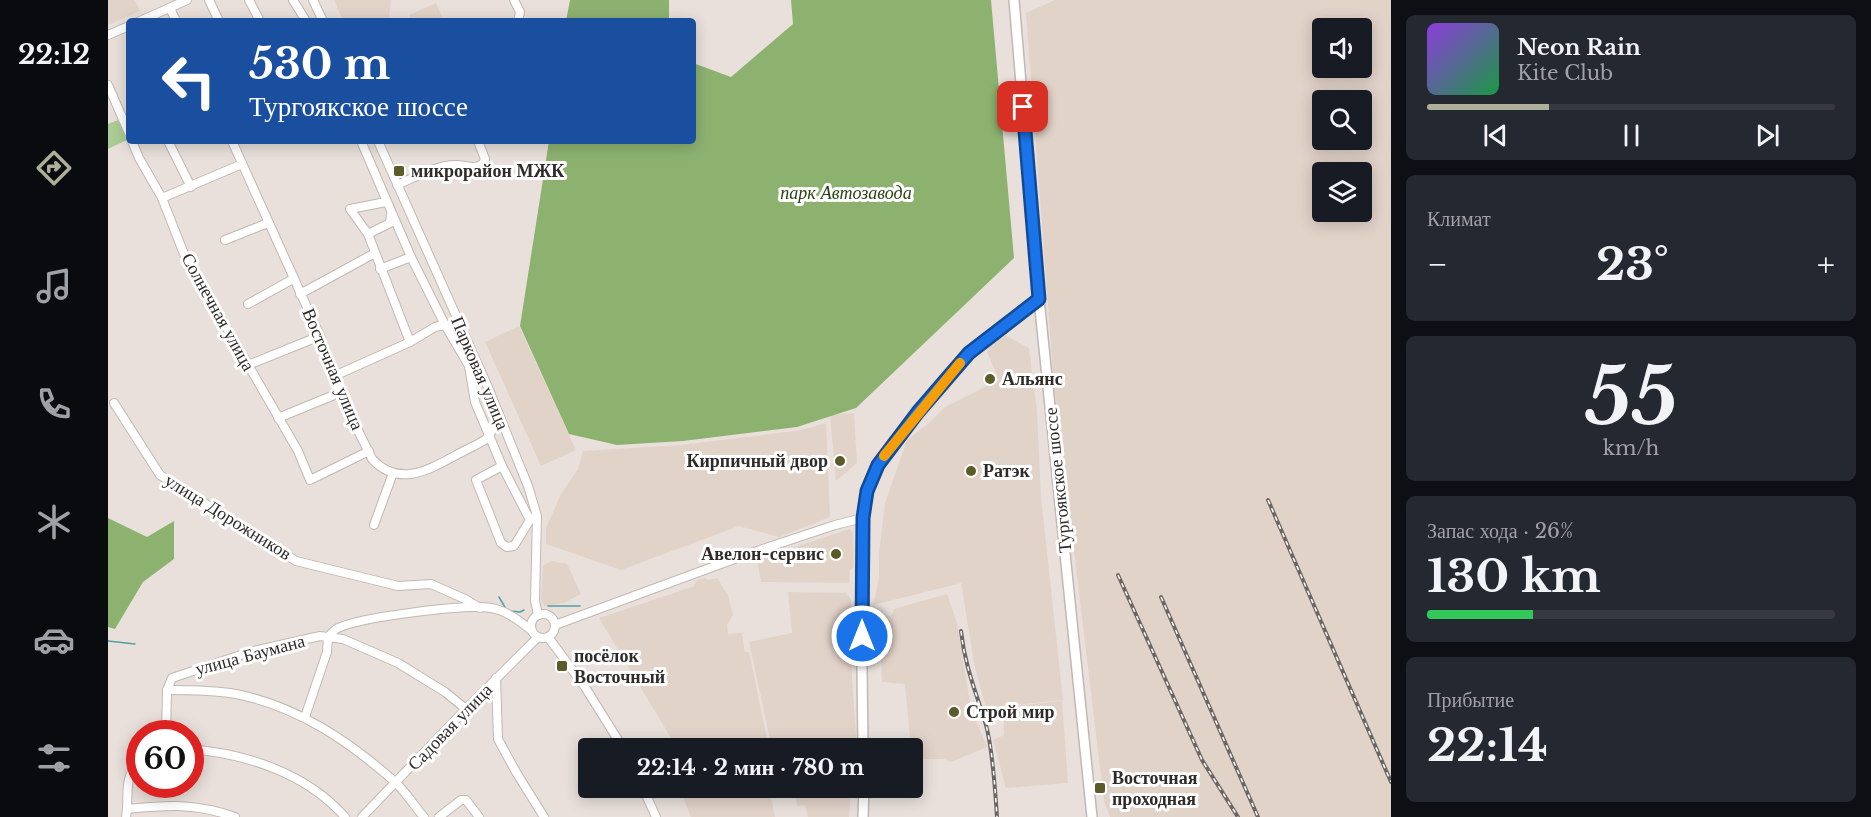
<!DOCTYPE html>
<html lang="ru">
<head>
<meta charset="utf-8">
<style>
  :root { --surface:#171b24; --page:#242831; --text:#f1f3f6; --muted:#9ea1a6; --line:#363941; --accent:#adaf99 }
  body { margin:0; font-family:"Libre Baskerville",serif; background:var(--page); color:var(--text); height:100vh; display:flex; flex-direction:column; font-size:22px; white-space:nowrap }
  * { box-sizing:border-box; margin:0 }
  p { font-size:20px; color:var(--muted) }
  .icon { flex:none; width:33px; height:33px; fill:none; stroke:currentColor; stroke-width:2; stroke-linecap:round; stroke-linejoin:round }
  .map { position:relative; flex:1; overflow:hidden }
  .drawer { display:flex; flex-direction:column; gap:15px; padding:15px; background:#0d0f14; width:480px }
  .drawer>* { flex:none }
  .banner { position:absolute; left:18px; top:18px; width:570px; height:126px; border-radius:6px; box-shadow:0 3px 15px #0003; background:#1a4fa0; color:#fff; overflow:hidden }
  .buttons { position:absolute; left:1204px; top:18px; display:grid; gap:12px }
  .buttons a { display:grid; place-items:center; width:60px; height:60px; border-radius:6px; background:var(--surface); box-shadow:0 3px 15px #0003; font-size:30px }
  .speed { position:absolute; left:18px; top:720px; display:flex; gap:12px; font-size:30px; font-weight:700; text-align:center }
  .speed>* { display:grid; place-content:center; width:78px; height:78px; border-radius:50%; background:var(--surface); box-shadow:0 3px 15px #0003; line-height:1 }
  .speed .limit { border:9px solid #d22; background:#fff; color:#111 }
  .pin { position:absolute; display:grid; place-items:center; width:51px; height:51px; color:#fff; margin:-26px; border-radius:12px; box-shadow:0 3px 9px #0006 }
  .me { position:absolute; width:66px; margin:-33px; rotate:0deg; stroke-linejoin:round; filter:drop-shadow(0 0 4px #0008) }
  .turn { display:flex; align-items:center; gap:21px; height:126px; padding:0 24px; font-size:27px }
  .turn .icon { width:78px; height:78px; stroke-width:2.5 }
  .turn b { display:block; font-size:42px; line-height:51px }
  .big { font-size:45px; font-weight:700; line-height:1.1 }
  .drawer .card { flex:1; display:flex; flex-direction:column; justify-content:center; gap:9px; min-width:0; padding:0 21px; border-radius:9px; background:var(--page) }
  .drawer .dial { align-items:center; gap:0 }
  .dial b { font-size:78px; line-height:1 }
  .song { display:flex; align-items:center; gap:18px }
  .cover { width:72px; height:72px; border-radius:9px; background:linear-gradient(135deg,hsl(270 70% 55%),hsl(140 70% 35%)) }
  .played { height:6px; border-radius:3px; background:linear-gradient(90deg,var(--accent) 30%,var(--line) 30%) }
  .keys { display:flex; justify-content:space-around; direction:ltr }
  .heat { display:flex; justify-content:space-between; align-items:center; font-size:33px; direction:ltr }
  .charge { height:9px; border-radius:4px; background:linear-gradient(90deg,#34c759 26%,var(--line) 0) }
  .trip { position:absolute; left:470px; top:738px; width:345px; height:60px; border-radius:6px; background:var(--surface); box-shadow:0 3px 15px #0003; font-weight:700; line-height:60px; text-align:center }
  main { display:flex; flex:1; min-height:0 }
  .dock { display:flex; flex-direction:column; width:108px; justify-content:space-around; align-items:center; background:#090b0e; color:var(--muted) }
  .dock .icon { width:42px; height:42px }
  .dock .current { color:var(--accent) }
  .dock b { font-size:27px; color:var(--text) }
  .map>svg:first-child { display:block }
  .built { fill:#e2d3c9; fill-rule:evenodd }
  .green { fill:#abcc94 }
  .forest { fill:#8db270 }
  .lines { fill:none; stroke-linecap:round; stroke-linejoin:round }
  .stream { stroke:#539fa5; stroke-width:1.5 }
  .minor-casing { stroke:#c1b8b3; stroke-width:10 }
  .major-casing { stroke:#c1b8b3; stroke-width:12 }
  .minor { stroke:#fff; stroke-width:8 }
  .major { stroke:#fff; stroke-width:9 }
  .rail-casing { stroke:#6b6663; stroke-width:4 }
  .rail { stroke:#fff; stroke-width:1.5; stroke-dasharray:4.5; stroke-linecap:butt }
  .route-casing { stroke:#114b97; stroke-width:15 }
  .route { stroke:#1a73e8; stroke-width:10 }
  .slow { stroke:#f59e0b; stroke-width:10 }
  .poi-dot { fill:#5a5b28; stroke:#fff; stroke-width:2 }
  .labels { text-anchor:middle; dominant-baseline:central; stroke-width:6; stroke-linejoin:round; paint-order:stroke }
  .poi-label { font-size:18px; font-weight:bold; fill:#2e2b29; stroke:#fff; text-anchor:start }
  .park-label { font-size:18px; font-style:italic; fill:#294213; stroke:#fff }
  .street-label { font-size:18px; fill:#2e2b29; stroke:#fff }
</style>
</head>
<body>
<main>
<nav class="dock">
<b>22:12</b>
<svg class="icon current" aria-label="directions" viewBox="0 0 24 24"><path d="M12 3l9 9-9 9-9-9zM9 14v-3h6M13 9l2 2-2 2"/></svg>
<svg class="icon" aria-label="music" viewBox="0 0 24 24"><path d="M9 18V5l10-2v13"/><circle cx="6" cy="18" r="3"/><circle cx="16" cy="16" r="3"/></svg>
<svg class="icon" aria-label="phone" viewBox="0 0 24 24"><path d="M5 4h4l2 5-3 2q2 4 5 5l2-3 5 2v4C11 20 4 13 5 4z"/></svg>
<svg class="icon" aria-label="climate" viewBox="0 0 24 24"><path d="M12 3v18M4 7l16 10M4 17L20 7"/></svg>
<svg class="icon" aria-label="car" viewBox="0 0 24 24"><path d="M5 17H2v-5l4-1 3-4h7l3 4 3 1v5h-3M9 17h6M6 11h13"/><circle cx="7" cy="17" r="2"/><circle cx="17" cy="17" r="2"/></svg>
<svg class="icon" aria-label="filters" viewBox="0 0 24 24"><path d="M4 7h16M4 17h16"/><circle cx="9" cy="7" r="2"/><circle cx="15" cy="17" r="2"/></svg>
</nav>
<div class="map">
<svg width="1283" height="817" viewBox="0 0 1283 817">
  <rect width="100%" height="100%" fill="#e9e0db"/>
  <g class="built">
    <polygon points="0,0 27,0 32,11 0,25"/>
    <polygon points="226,0 283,0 281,19 277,21 235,21"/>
    <path d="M 947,0 L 1283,0 L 1283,817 L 1002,817 L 996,801 L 946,385 L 918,13 ZM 1215,28 L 1254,28 L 1254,68 L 1215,68 ZM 1215,100 L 1254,100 L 1254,140 L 1215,140 ZM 1215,172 L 1254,172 L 1254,212 L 1215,212 Z"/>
    <polygon points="328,3 336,21 304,21 301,15"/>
    <polygon points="411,326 468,450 433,466 377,342"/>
    <polygon points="897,335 921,348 929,411 933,497 955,700 878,708 866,663 853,583 765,605 771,578 771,554 777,503 799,440 821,423 837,407 891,380 879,352 882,346"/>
    <polygon points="746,413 749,463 728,481 722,415"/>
    <polygon points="718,423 722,517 671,537 631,526 513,570 438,544 438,528 453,494 470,469 475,451 573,445 693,430"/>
    <polygon points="742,529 745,532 746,562 746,567 742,570 741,583 653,582 649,559"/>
    <polygon points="444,561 459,564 473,594 456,603 436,606 433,599 435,565"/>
    <polygon points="596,578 601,580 609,578 620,595 625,615 619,625 620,634 634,633 637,652 641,652 661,748 569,748 491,618 566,593 586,586 589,580"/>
    <polygon points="680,592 738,593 743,599 744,679 749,748 664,748 641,642 684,633"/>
    <polygon points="839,594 849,623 863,709 879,747 843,762 836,759 804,759 797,684 774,682 771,617 783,616 786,609 796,606"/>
    <polygon points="954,701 960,783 898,788 885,740 896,735 895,707"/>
    <polygon points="589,788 661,788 667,817 583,817 575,797 590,791"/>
    <polygon points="686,788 749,788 749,789 743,789 741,817 700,817 697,805 689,806"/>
  </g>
  <polygon class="green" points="10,120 19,140 0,149 0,124"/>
  <g class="forest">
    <polygon points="462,0 561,0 561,21 458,21"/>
    <polygon points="683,0 883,0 906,258 748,408 689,427 575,441 509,445 461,434 412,326 441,141 585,141 585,63 623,77 685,24"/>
    <polygon points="0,518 39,537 66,521 66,559 35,582 7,629 0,627"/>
  </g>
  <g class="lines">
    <g class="stream">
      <polyline points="391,597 398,609"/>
      <polyline points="440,606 472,606"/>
      <polyline points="402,611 412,612 416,610"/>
      <polyline points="0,641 27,644"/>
    </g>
    <defs>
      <g id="minor">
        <polyline points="101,0 111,21"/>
        <polyline points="141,0 152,21"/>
        <polyline points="185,0 198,21"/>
        <polyline points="205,0 215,21"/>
        <polyline points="406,0 412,12 410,21"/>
        <polyline points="62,8 68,21"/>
        <polyline points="32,21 79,0"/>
        <polyline points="0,35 21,26"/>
        <polyline points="0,85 21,133"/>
        <polyline points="24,141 31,158 54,198 76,254 190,451 202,480 261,451"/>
        <polyline points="60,141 83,187"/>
        <path d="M 124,141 L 212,336 L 224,377 L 264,459 C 293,490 325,467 354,452 C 361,448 374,443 379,438 C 383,432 388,425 393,419"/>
        <polyline points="253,141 303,257 272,269"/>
        <polyline points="270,141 379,385 420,486 429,516 427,601 430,615"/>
        <path d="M 289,185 C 307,177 328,165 348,165 C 358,165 365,170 375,164 L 377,159 L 370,141"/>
        <polyline points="54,198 134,164"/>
        <polyline points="278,202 242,209 260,234 302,342"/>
        <polyline points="260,234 282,223 283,215"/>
        <polyline points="117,240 160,223"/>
        <polyline points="303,257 337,325 361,366 367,402 394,466 422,520"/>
        <polyline points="192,294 267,253"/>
        <polyline points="140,304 185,279"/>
        <polyline points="140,365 212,336"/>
        <polyline points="224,377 302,342 327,327 337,325 353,328"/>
        <polyline points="6,403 52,475 188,561 290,586 323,584 357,599 372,608"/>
        <polyline points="170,418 231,393"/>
        <polyline points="394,466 368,480 393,543 399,547 406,546 422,520 425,518"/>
        <polyline points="266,525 285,473"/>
        <circle cx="435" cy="626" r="12"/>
        <polyline points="447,625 640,554 727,525 755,518"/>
        <path d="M 220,637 C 223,634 226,630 230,628 C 253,617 357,604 383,608 C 398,610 413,622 424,631"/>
        <polyline points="440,637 477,687 515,748"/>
        <polyline points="388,678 390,739 408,772 436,817"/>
        <path d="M 59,690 C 82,690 105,690 128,694 C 189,706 241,741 287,782 C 298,792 306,806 316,817"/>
        <polyline points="197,717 219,652 220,637"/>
        <polyline points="58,734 59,690 64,678 145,651 212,636 235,639 290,663 337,692 358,709"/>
        <path d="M 82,749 C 139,754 198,773 237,817"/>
        <polyline points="535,788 548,817"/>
        <path d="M 19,809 C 61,805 87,803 127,817"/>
        <path d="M 18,817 C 22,790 14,783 32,758"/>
        <polyline points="254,817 358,709 430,637"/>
        <polyline points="331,817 353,800 358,800 371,817"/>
      </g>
      <g id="major">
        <polyline points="906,0 931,299 984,817"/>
        <polyline points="755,748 754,668 755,518 763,479 770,465 784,444 835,381 861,353 931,299"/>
        <polyline points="755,817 756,788"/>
      </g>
    </defs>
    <use href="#minor" class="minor-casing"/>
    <use href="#major" class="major-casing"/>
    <use href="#minor" class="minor"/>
    <use href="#major" class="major"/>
    <defs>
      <g id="rail">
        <polyline points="1160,500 1283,782"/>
        <polyline points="1010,575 1094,760 1130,817"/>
        <polyline points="1053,597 1150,817"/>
        <path d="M 853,631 C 857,667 868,692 878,725 C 885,751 887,789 889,817"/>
      </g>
    </defs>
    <use href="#rail" class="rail-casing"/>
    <use href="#rail" class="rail"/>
  </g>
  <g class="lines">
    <defs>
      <polyline id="route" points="754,636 755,518 759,491 770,465 810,412 861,353 931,299 915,107"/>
    </defs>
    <use href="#route" class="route-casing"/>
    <use href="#route" class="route"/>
    <polyline class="slow" points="776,456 852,363"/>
  </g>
  <g class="poi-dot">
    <rect x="285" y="165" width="12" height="12" rx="3"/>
    <circle cx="882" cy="379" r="6"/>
    <circle cx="732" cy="461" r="6"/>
    <circle cx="863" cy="471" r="6"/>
    <circle cx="728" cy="554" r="6"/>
    <rect x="448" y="660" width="12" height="12" rx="3"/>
    <circle cx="846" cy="712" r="6"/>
    <rect x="986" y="782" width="12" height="12" rx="3"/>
  </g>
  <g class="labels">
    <g class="poi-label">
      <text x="303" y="171">микрорайон МЖК</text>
      <text x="894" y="379">Альянс</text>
      <text x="720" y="461" text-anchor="end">Кирпичный двор</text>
      <text x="875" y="471">Ратэк</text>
      <text x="716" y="554" text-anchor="end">Авелон-сервис</text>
      <text x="466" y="656">посёлок<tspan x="466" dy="21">Восточный</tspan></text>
      <text x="858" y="712">Строй мир</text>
      <text x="1004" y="778">Восточная<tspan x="1004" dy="21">проходная</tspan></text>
    </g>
    <g class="park-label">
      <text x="738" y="193">парк Автозавода</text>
    </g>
    <g class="street-label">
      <text transform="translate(110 312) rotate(61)">Солнечная улица</text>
      <text transform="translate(225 369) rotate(67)">Восточная улица</text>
      <text transform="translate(372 373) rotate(67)">Парковая улица</text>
      <text transform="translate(950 480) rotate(-96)">Тургоякское шоссе</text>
      <text transform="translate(120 517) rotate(32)">улица Дорожников</text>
      <text transform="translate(142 655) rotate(-15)">улица Баумана</text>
      <text transform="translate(342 727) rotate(-46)">Садовая улица</text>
    </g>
  </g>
</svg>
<div class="buttons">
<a><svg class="icon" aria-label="sound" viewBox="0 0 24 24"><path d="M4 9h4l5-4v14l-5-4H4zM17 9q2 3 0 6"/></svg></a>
<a><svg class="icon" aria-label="search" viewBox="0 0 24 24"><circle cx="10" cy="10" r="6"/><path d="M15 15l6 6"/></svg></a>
<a><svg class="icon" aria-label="layers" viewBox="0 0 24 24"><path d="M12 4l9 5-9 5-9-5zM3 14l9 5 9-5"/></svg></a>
</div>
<div class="speed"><div class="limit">60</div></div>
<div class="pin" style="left:915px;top:107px;background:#d93025"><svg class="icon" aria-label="arrive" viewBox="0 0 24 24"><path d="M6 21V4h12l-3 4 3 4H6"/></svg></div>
<svg class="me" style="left:754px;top:636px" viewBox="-20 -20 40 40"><circle r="17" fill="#1a73e8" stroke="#fff" stroke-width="3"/><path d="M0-11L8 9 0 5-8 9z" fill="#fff"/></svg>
<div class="trip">22:14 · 2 мин · 780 m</div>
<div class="banner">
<div class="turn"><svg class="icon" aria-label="left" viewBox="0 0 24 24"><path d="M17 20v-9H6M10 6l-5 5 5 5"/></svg><div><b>530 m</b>Тургоякское шоссе</div></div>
</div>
</div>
<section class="drawer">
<div class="card">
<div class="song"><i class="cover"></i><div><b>Neon Rain</b><p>Kite Club</p></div></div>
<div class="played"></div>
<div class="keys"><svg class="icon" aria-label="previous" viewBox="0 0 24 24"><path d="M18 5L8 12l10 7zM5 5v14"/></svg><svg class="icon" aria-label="pause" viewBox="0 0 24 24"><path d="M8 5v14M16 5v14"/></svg><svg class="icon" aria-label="next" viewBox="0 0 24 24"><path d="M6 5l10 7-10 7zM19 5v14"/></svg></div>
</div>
<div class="card"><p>Климат</p>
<div class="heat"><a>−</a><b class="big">23°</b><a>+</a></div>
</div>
<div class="card dial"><b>55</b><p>km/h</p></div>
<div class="card"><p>Запас хода · 26%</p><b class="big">130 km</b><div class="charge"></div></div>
<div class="card"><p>Прибытие</p><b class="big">22:14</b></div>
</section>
</main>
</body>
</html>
